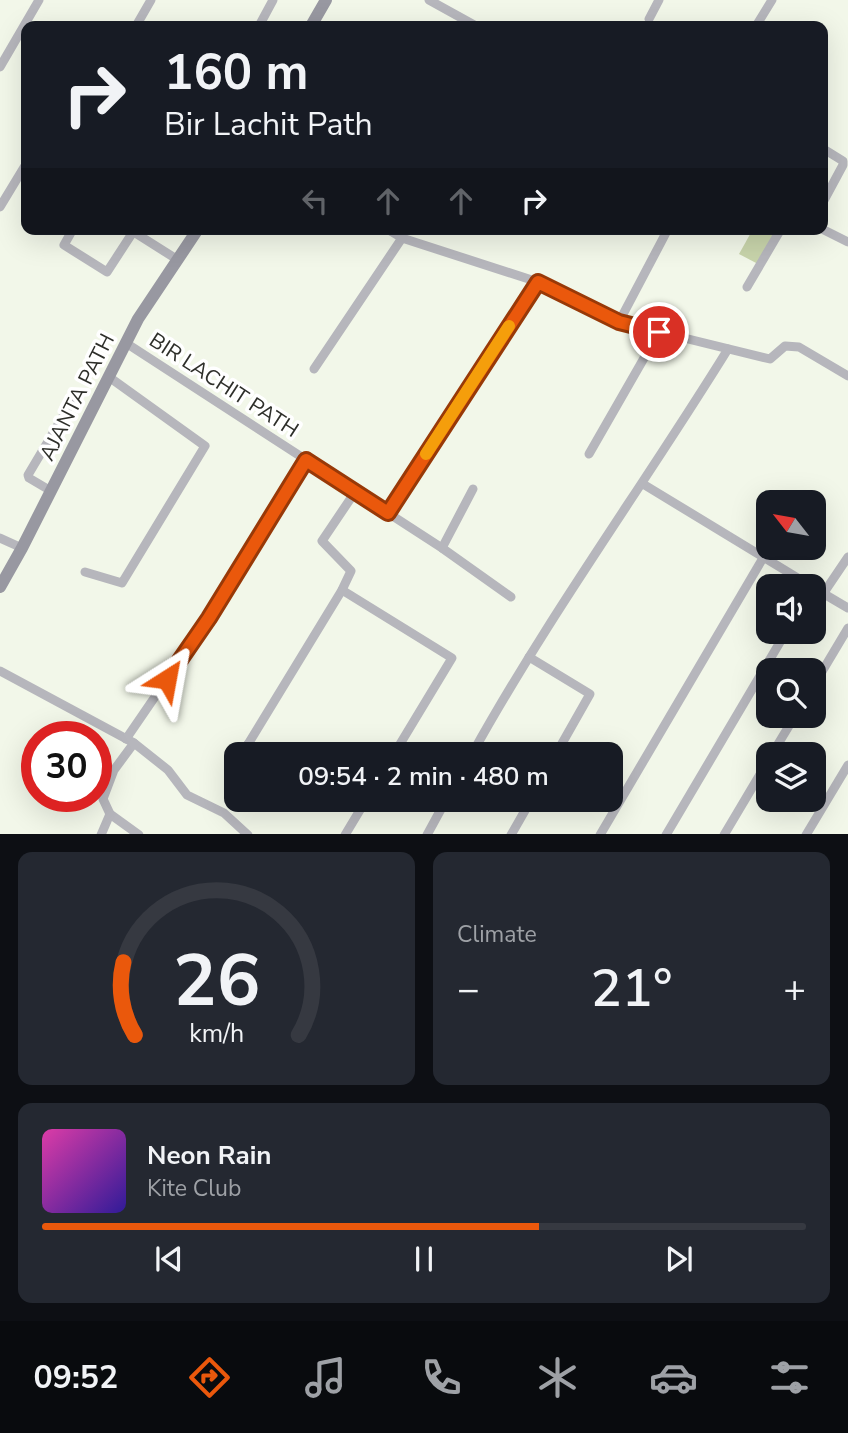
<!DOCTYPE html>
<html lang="en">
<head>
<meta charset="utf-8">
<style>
  :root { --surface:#171b24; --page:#242831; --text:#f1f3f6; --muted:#9ea1a6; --line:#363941; --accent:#ea580c }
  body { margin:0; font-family:"Nunito Sans",sans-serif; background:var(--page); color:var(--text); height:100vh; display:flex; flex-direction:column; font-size:26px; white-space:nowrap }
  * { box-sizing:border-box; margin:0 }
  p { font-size:23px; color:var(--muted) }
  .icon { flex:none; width:38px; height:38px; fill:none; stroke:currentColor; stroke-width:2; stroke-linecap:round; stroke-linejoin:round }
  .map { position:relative; height:834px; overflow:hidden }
  .drawer { display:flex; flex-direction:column; gap:18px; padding:18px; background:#0d0f14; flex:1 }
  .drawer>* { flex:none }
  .hud { position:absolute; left:21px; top:21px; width:807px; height:214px; border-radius:14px; box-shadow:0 7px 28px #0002; background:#171b24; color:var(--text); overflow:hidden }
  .needle { width:46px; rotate:301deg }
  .tools { position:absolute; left:756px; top:490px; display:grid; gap:14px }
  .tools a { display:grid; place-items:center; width:70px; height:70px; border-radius:14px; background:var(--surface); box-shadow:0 7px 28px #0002; font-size:35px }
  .speed { position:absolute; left:21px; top:721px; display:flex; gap:14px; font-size:35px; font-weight:700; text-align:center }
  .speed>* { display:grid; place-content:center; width:91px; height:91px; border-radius:50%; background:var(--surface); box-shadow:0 7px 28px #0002; line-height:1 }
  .speed .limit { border:10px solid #d22; background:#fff; color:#111 }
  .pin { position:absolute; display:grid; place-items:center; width:60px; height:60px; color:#fff; margin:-30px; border:4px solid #fff; border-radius:50%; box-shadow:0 2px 7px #0007 }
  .me { position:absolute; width:77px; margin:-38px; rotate:34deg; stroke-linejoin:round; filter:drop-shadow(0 0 5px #0008) }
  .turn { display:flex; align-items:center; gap:24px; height:147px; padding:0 28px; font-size:32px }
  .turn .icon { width:91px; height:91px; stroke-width:2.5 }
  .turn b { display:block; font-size:49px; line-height:60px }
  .lanes { display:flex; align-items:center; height:66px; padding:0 28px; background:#0003; justify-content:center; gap:35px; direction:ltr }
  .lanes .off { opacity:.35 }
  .big { font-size:52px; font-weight:600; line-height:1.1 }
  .drawer .tile { flex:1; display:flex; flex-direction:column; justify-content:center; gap:10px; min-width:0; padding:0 24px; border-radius:14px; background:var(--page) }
  .drawer .dial { align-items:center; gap:0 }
  .dial svg { height:182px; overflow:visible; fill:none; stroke:var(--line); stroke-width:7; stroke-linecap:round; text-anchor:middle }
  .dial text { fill:var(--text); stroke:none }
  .song { display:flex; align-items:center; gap:21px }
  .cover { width:84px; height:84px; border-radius:10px; background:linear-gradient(135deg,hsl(320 70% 55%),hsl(250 70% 35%)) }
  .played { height:7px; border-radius:4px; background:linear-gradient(90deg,var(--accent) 65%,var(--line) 65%) }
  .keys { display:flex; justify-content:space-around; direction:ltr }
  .heat { display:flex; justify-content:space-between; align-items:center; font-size:38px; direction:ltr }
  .drawer .tiles { flex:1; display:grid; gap:18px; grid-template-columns:1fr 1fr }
  .tile:last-child { grid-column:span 2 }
  .trip { position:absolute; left:224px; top:742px; width:399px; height:70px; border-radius:14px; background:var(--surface); box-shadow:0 7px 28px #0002; font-weight:600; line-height:70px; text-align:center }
  .menu { display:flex; height:112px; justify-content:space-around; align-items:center; background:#090b0e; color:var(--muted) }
  .menu .icon { width:49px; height:49px }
  .menu .active { color:var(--accent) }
  .menu b { font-size:32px; color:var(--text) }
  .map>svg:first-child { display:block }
  .green { fill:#c8d4ab }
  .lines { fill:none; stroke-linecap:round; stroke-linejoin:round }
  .street { stroke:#b6b6bc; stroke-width:9 }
  .secondary { stroke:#9898a1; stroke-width:12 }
  .route-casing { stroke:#983908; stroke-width:18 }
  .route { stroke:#ea580c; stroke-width:12 }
  .slow { stroke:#f59e0b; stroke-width:12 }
  .labels { text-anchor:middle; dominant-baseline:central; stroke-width:7; stroke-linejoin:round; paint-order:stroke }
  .street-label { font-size:21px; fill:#2e2f2a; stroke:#fff }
</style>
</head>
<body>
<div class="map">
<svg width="848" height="835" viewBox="0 0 848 835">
  <rect width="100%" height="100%" fill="#f2f7e9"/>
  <polygon class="green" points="753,229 778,229 758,264 739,254"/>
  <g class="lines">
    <g class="street">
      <polyline points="429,0 476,26"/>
      <polyline points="649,19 659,0"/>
      <polyline points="136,26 151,0"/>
      <polyline points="259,26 273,0"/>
      <polyline points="756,26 772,0"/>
      <polyline points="0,67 39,0"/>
      <polyline points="822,148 843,161 843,165 822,204"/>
      <polyline points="0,207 26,164"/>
      <polyline points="73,229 64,245 107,272 133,232"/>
      <polyline points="129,229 178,260"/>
      <polyline points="387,229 402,238 538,282 619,322 770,359 785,346 799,347 848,376"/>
      <polyline points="822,229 848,242"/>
      <polyline points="747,287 781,229"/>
      <polyline points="619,322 668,229"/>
      <polyline points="126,343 442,548 511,597"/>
      <polyline points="314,369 402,238"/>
      <polyline points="589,454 659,332"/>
      <polyline points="643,484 811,586"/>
      <polyline points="51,491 29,478 28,475 75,396"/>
      <polyline points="388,513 538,282"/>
      <polyline points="0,538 22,548"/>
      <polyline points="442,548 473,489"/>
      <polyline points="85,572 122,583 205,446 109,377"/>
      <polyline points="814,588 848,608"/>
      <polyline points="342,590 452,658 394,754"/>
      <polyline points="823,594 848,557"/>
      <polyline points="529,657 590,694 556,754"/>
      <polyline points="0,671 134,743 168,770 187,795 224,813 248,835"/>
      <polyline points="814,685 848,628"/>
      <polyline points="126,739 209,618 306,460"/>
      <polyline points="134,743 114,770 103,799 110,814 139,835"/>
      <polyline points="248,744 266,754"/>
      <polyline points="242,754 342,590 351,571 322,541 355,492"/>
      <path d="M 472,754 C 549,615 644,485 728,349"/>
      <polyline points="772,754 795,716"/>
      <polyline points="230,774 236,764"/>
      <polyline points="101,835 110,814"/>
      <polyline points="345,835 366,800"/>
      <polyline points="427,835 446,800"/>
      <polyline points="511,835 531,800"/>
      <polyline points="600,835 763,558"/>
      <polyline points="666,835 786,632"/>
      <polyline points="724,835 768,761"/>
      <polyline points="806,835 848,765"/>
    </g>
    <g class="secondary">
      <polyline points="311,26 326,0"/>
      <polyline points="0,587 22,548 138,319 198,229"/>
    </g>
  </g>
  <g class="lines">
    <defs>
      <polyline id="route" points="167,679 209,618 306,460 388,513 538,282 619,322 659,332"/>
    </defs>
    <use href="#route" class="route-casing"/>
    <use href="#route" class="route"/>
    <polyline class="slow" points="426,454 509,326"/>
  </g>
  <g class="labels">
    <g class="street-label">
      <text transform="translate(224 385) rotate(33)">BIR LACHIT PATH</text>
      <text transform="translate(77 397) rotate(-63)">AJANTA PATH</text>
    </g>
  </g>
</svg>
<div class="tools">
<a><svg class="needle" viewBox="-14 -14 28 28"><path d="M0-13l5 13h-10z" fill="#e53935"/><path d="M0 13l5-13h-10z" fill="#9ea1a6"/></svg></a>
<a><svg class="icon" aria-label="sound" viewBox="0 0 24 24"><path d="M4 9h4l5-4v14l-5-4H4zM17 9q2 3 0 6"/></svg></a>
<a><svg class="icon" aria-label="search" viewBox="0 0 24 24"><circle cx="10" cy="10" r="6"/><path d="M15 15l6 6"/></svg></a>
<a><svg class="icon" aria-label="layers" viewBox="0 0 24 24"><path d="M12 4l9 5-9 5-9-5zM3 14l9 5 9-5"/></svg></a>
</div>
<div class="speed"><div class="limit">30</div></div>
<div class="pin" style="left:659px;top:332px;background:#d93025"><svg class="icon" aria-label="arrive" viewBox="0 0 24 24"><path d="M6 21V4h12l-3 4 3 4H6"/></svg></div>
<svg class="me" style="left:167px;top:679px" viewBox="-20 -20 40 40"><path d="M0-17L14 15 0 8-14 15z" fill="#ea580c" stroke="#fff" stroke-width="4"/></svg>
<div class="trip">09:54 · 2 min · 480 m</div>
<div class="hud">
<div class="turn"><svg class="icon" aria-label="right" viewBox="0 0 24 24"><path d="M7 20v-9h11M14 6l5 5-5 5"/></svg><div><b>160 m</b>Bir Lachit Path</div></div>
<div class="lanes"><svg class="icon off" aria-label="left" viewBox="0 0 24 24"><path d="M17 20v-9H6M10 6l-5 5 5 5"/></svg><svg class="icon off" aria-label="ahead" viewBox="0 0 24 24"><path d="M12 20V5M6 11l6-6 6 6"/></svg><svg class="icon off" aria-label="ahead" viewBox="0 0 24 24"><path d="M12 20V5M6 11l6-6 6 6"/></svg><svg class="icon" aria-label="right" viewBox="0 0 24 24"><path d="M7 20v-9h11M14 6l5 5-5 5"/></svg></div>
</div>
</div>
<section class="drawer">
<div class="tiles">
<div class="tile dial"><svg viewBox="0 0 100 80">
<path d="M14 69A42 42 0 1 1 86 69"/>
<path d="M14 69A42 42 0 0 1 9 37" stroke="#ea580c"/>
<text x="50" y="56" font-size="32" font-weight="700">26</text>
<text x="50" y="72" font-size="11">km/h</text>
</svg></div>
<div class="tile"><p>Climate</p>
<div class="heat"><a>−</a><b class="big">21°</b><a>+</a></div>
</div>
<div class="tile">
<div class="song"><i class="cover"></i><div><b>Neon Rain</b><p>Kite Club</p></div></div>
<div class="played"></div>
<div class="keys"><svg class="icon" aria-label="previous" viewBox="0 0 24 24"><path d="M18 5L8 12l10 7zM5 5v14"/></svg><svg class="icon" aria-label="pause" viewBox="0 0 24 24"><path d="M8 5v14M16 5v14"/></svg><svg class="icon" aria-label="next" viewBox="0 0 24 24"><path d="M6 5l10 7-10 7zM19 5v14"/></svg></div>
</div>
</div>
</section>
<nav class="menu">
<b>09:52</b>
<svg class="icon active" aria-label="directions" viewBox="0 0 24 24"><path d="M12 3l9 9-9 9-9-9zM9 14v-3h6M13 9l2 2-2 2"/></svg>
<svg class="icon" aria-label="music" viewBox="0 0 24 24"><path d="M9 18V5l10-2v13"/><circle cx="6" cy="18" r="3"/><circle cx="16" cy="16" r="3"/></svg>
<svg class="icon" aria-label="phone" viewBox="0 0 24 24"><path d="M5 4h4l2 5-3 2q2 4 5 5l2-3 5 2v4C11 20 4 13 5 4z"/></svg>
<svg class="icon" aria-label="climate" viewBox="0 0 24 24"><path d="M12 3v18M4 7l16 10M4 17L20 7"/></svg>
<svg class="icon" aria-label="car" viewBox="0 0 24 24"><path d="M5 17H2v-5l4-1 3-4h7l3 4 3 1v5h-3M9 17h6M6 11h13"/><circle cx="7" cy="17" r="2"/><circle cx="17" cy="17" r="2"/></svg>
<svg class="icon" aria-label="filters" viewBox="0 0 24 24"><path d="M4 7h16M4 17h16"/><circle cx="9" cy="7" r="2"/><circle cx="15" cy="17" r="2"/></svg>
</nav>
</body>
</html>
